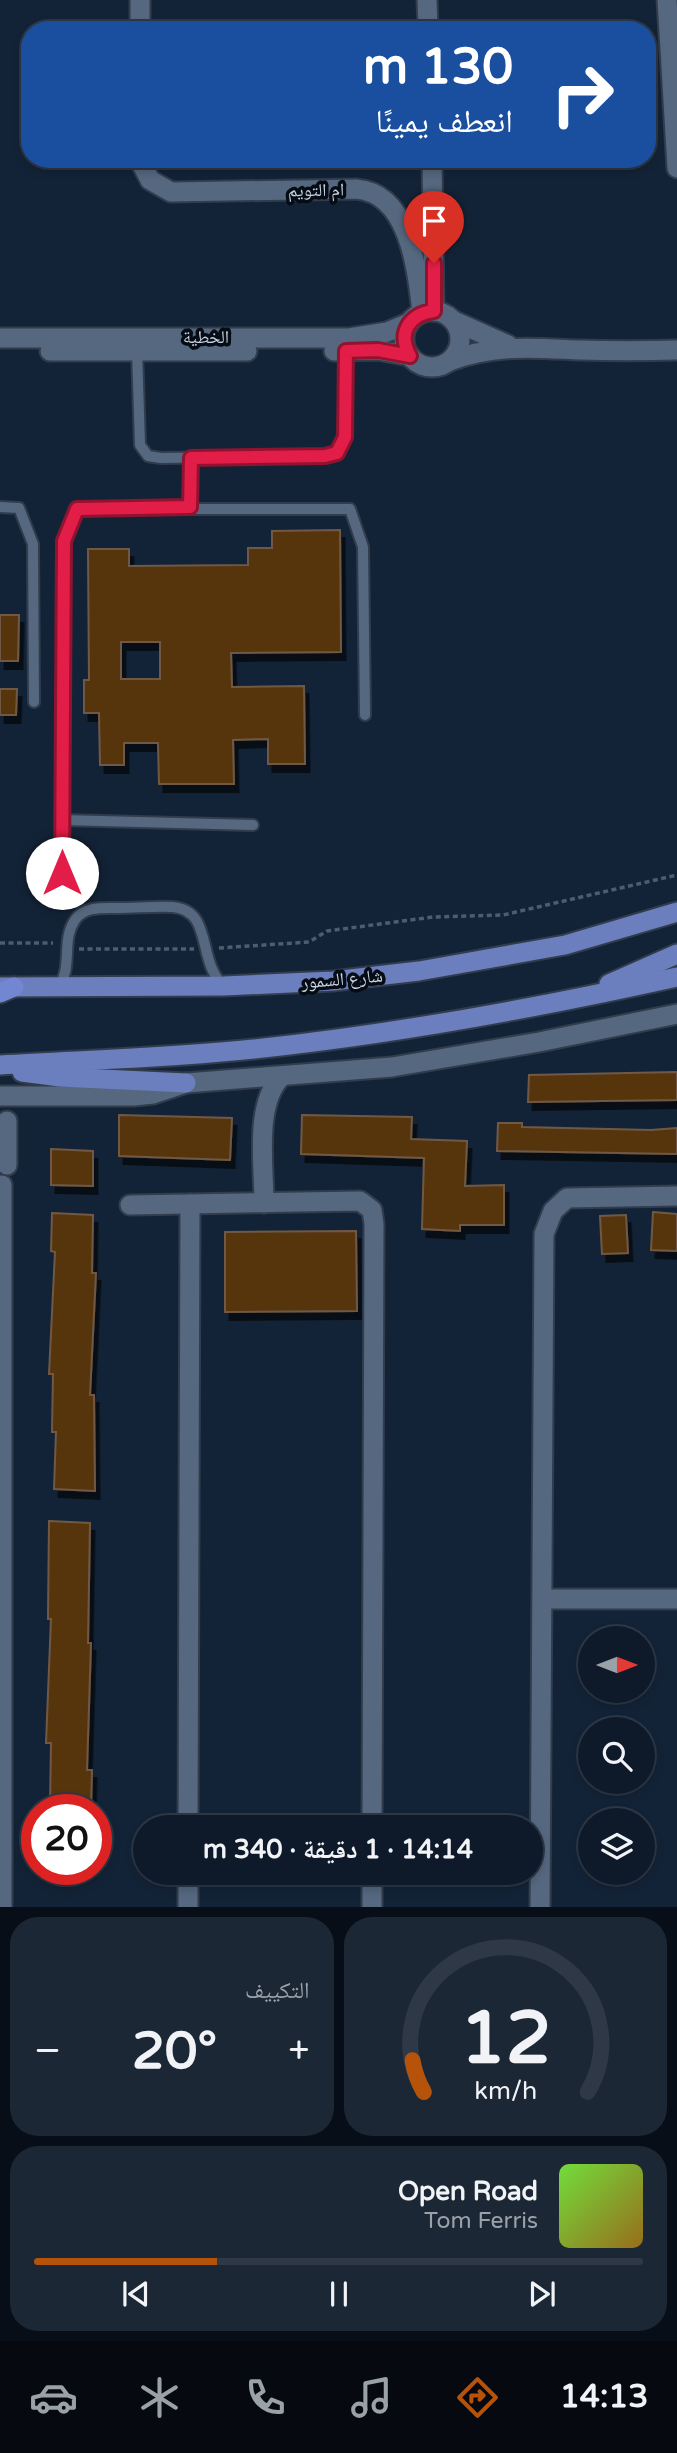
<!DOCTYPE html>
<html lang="ar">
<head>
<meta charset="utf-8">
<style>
  :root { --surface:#0e1a29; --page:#1c2735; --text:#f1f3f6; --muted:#9ba1a8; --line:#2e3846; --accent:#b45309 }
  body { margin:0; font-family:"Varela Round","Noto Naskh Arabic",sans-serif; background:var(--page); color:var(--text); direction:rtl; height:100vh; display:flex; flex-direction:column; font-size:26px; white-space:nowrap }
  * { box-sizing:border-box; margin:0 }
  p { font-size:23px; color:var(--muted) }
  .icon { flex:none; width:38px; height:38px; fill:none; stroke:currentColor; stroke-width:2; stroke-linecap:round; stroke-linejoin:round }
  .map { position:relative; height:1907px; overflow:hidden; direction:ltr }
  .details { display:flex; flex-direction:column; gap:10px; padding:10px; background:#080e17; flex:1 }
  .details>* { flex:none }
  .hud { position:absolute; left:21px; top:21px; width:635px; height:147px; border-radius:28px; box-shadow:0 4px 10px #0003,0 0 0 2px var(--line); direction:rtl; background:#1a4fa0; color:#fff; overflow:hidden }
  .needle { width:46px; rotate:90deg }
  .buttons { position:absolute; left:578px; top:1626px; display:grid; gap:14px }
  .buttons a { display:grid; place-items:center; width:77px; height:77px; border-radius:50%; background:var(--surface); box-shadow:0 4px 10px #0003,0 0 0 2px var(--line); font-size:35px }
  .speed { position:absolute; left:21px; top:1794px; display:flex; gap:14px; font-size:35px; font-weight:700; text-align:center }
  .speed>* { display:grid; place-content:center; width:91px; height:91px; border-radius:50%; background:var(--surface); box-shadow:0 4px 10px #0003,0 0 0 2px var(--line); line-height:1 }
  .speed .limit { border:10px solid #d22; background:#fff; color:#111 }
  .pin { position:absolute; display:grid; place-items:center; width:60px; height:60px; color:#fff; margin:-72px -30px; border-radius:50% 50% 50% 0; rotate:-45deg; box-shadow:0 0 7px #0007 }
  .pin .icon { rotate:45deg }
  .me { position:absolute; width:77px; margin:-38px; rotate:0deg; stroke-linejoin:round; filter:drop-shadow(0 0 5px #0008) }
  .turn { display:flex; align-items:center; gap:24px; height:147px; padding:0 28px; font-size:32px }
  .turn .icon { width:91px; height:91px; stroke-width:2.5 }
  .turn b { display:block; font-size:49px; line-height:60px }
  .big { font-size:52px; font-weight:700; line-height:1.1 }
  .details .tile { flex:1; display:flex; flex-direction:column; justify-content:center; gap:10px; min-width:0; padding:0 24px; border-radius:28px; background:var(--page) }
  .details .dial { align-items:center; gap:0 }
  .dial svg { height:182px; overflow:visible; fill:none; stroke:var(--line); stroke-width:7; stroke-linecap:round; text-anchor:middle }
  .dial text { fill:var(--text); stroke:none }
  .song { display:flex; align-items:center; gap:21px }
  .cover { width:84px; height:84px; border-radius:10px; background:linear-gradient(135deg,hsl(100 70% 55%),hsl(40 70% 35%)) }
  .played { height:7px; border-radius:4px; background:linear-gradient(90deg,var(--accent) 30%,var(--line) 30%) }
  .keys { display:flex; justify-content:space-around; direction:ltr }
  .heat { display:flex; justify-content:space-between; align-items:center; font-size:38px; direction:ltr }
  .details .tiles { flex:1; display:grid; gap:10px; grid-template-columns:1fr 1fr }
  .tile:last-child { grid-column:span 2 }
  .trip { position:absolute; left:133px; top:1815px; width:410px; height:70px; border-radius:35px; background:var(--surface); box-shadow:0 4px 10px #0003,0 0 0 2px var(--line); font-weight:700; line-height:70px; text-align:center; direction:rtl }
  .dock { display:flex; height:112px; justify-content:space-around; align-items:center; background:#060a10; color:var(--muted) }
  .dock .icon { width:49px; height:49px }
  .dock .active { color:var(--accent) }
  .dock b { font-size:32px; color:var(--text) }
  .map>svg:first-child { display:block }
  .building { fill:#56340f; stroke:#705944; stroke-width:2; fill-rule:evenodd; filter:url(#shadow) }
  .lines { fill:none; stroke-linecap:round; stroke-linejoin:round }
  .service-casing { stroke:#313c4d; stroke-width:14 }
  .minor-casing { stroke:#313c4d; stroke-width:23 }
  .primary-casing { stroke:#313c4d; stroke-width:23 }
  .trunk-casing { stroke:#313c4d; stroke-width:23 }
  .path { stroke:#4e5c6e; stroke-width:3.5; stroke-dasharray:5 3.5; stroke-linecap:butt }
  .service { stroke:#55687f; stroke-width:10 }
  .minor { stroke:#55687f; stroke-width:19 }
  .primary { stroke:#6b7ebd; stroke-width:19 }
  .trunk { stroke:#7286d2; stroke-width:19 }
  .route-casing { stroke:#92132f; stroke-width:18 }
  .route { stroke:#e11d48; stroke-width:12 }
  .labels { text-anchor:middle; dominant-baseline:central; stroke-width:7; stroke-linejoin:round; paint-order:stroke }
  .street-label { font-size:18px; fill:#c9d4e1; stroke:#060c15 }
</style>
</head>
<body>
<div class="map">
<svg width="677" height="1907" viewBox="0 0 677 1907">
  <defs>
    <filter id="shadow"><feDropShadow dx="4.5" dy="8" stdDeviation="0" flood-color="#0009"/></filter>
  </defs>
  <rect width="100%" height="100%" fill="#132337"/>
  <g class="building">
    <path d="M 340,530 L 341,652 L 231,653 L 232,687 L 304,686 L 305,764 L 268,764 L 268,739 L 233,740 L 234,784 L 159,784 L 158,743 L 124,743 L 124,765 L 100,765 L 99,713 L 84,713 L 84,680 L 89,680 L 88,549 L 129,549 L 129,566 L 248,565 L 248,548 L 272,548 L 272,531 ZM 121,642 L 160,642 L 160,679 L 121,679 Z"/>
    <polygon points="0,615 19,615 18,661 0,661"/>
    <polygon points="0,689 17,689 16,715 0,715"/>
    <polygon points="677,1072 677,1100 528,1102 529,1075"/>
    <polygon points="119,1115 232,1118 230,1160 119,1156"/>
    <polygon points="302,1115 412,1117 411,1139 467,1141 465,1186 504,1185 504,1225 460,1225 460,1231 422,1229 424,1158 301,1154"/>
    <polygon points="498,1123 522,1123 522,1127 651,1130 677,1128 677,1154 497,1151"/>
    <polygon points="51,1149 93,1151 93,1186 51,1185"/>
    <polygon points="653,1212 677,1214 677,1251 651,1250"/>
    <polygon points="52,1213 93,1215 92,1273 96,1273 90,1395 94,1395 95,1491 54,1489 56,1432 52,1432 53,1374 49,1374 55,1252 51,1251"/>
    <polygon points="626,1215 628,1253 602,1254 600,1216"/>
    <polygon points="356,1231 357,1311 225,1312 225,1232"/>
    <polygon points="49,1521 90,1523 88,1643 91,1643 87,1770 92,1770 91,1808 50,1807 51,1743 46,1743 51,1619 48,1619"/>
  </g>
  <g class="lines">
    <defs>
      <g id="service">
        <polyline points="137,351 140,445 148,456 161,458 325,456 337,453 345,437 346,351"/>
        <polyline points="0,507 19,508 33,544 34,702"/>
        <polyline points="190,507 191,458"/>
        <polyline points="62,820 253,825"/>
        <polyline points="62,872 64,541 77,509 350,509 363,547 365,715"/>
        <path d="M 59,987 C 73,965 61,940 75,920 C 84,906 104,908 119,908 C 136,908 155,906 173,907 C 214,911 196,961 224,986"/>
      </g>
      <g id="minor">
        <polyline points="427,0 428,30"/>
        <polyline points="667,0 677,168"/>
        <polyline points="140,30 140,0"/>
        <path d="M 139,159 L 150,180 L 171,192 L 356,189 C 410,193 417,271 422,312"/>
        <polyline points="432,159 434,311"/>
        <circle cx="432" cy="339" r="28"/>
        <polyline points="454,321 508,345"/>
        <polyline points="0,338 349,338 387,332 409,323"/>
        <polyline points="50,351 247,351"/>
        <polyline points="334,351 378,350 410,356"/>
        <path d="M 450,361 C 494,344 533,348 579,350 C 611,351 644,351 677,350"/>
        <polyline points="0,1096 134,1096 153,1094 186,1083 392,1067 539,1042 677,1014"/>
        <polyline points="7,1121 7,1165"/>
        <polyline points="2,1185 2,1907"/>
        <path d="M 264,1203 C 264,1165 254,1103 282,1076"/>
        <polyline points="130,1205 360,1201 372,1210 374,1224 372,1827"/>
        <polyline points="543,1599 677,1599"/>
        <polyline points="188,1827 190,1204"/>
        <polyline points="188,1907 188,1872"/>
        <polyline points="372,1907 372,1872"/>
        <polyline points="540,1907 544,1234 553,1211 567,1198 677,1196"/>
      </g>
      <g id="primary">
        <polyline points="609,984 677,954"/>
        <polyline points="0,987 224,986 333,981 419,971 565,945 677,912"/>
        <path d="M 0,1065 C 84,1060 170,1058 254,1049 C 396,1034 537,1008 677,977"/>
        <polyline points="22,1072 60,1077 186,1083"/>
      </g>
      <polyline id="trunk" points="0,993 14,987"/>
    </defs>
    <use href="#service" class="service-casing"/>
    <use href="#minor" class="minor-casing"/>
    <use href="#primary" class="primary-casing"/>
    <use href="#trunk" class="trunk-casing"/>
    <g class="path">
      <polyline points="0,943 53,943"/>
      <polyline points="219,948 309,942 327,931 433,917 503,915 677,875"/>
      <polyline points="79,949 194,949"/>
    </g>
    <use href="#service" class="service"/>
    <use href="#minor" class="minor"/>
    <use href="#primary" class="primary"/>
    <use href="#trunk" class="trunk"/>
  </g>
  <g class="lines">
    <defs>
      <path id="route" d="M 62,873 L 64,541 L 77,509 L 190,507 L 191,458 L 325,456 L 337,453 L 345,437 L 346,351 L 378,350 L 410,356 C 397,333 409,314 434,311 L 434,263"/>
    </defs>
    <use href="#route" class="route-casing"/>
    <use href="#route" class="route"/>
  </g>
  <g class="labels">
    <g class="street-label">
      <text transform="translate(316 190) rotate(-1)">ام التويم</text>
      <text x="206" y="337">الخطية</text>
      <text transform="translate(342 979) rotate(-5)">شارع السمور</text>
    </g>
  </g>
</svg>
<div class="buttons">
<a><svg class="needle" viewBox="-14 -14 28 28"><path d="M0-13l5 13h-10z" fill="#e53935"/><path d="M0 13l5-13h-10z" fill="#9ba1a8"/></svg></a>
<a><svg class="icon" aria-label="search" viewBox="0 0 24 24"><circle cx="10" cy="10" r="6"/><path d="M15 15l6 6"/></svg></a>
<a><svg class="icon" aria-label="layers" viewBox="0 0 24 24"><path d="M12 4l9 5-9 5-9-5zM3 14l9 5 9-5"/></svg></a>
</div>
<div class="speed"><div class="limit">20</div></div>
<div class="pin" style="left:434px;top:263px;background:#d93025"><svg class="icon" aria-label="arrive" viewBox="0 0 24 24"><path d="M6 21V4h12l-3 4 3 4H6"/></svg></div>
<svg class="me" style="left:62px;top:873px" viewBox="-20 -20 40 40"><circle r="19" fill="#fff"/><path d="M0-13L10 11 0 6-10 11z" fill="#e11d48"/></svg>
<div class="trip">14:14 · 1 دقيقة · 340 m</div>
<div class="hud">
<div class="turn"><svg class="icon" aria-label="right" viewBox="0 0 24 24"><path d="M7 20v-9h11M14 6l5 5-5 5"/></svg><div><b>130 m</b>انعطف يمينًا</div></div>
</div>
</div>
<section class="details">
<div class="tiles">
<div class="tile dial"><svg viewBox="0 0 100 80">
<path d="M14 69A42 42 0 1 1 86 69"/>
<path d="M14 69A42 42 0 0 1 9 55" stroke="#b45309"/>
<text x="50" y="56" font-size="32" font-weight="700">12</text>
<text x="50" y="72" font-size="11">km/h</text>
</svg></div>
<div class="tile"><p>التكييف</p>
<div class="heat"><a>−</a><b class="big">20°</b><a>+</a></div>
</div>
<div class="tile">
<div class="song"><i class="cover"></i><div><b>Open Road</b><p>Tom Ferris</p></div></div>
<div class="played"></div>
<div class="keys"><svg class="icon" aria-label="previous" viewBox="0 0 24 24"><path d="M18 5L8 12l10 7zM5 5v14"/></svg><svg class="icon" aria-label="pause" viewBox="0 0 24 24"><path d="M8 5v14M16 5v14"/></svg><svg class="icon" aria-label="next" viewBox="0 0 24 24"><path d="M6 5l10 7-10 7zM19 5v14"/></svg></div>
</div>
</div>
</section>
<nav class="dock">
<b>14:13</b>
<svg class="icon active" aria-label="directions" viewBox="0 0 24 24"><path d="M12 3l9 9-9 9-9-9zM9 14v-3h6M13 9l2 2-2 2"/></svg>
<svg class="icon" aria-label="music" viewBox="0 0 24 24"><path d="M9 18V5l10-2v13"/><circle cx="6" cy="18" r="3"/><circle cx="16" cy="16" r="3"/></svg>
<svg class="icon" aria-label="phone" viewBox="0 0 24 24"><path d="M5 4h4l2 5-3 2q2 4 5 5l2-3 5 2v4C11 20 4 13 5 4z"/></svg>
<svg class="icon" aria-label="climate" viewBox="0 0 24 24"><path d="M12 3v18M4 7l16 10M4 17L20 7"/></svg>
<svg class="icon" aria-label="car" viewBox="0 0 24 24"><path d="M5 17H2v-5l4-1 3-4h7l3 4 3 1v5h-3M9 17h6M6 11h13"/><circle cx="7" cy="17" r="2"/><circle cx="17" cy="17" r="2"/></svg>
</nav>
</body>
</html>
